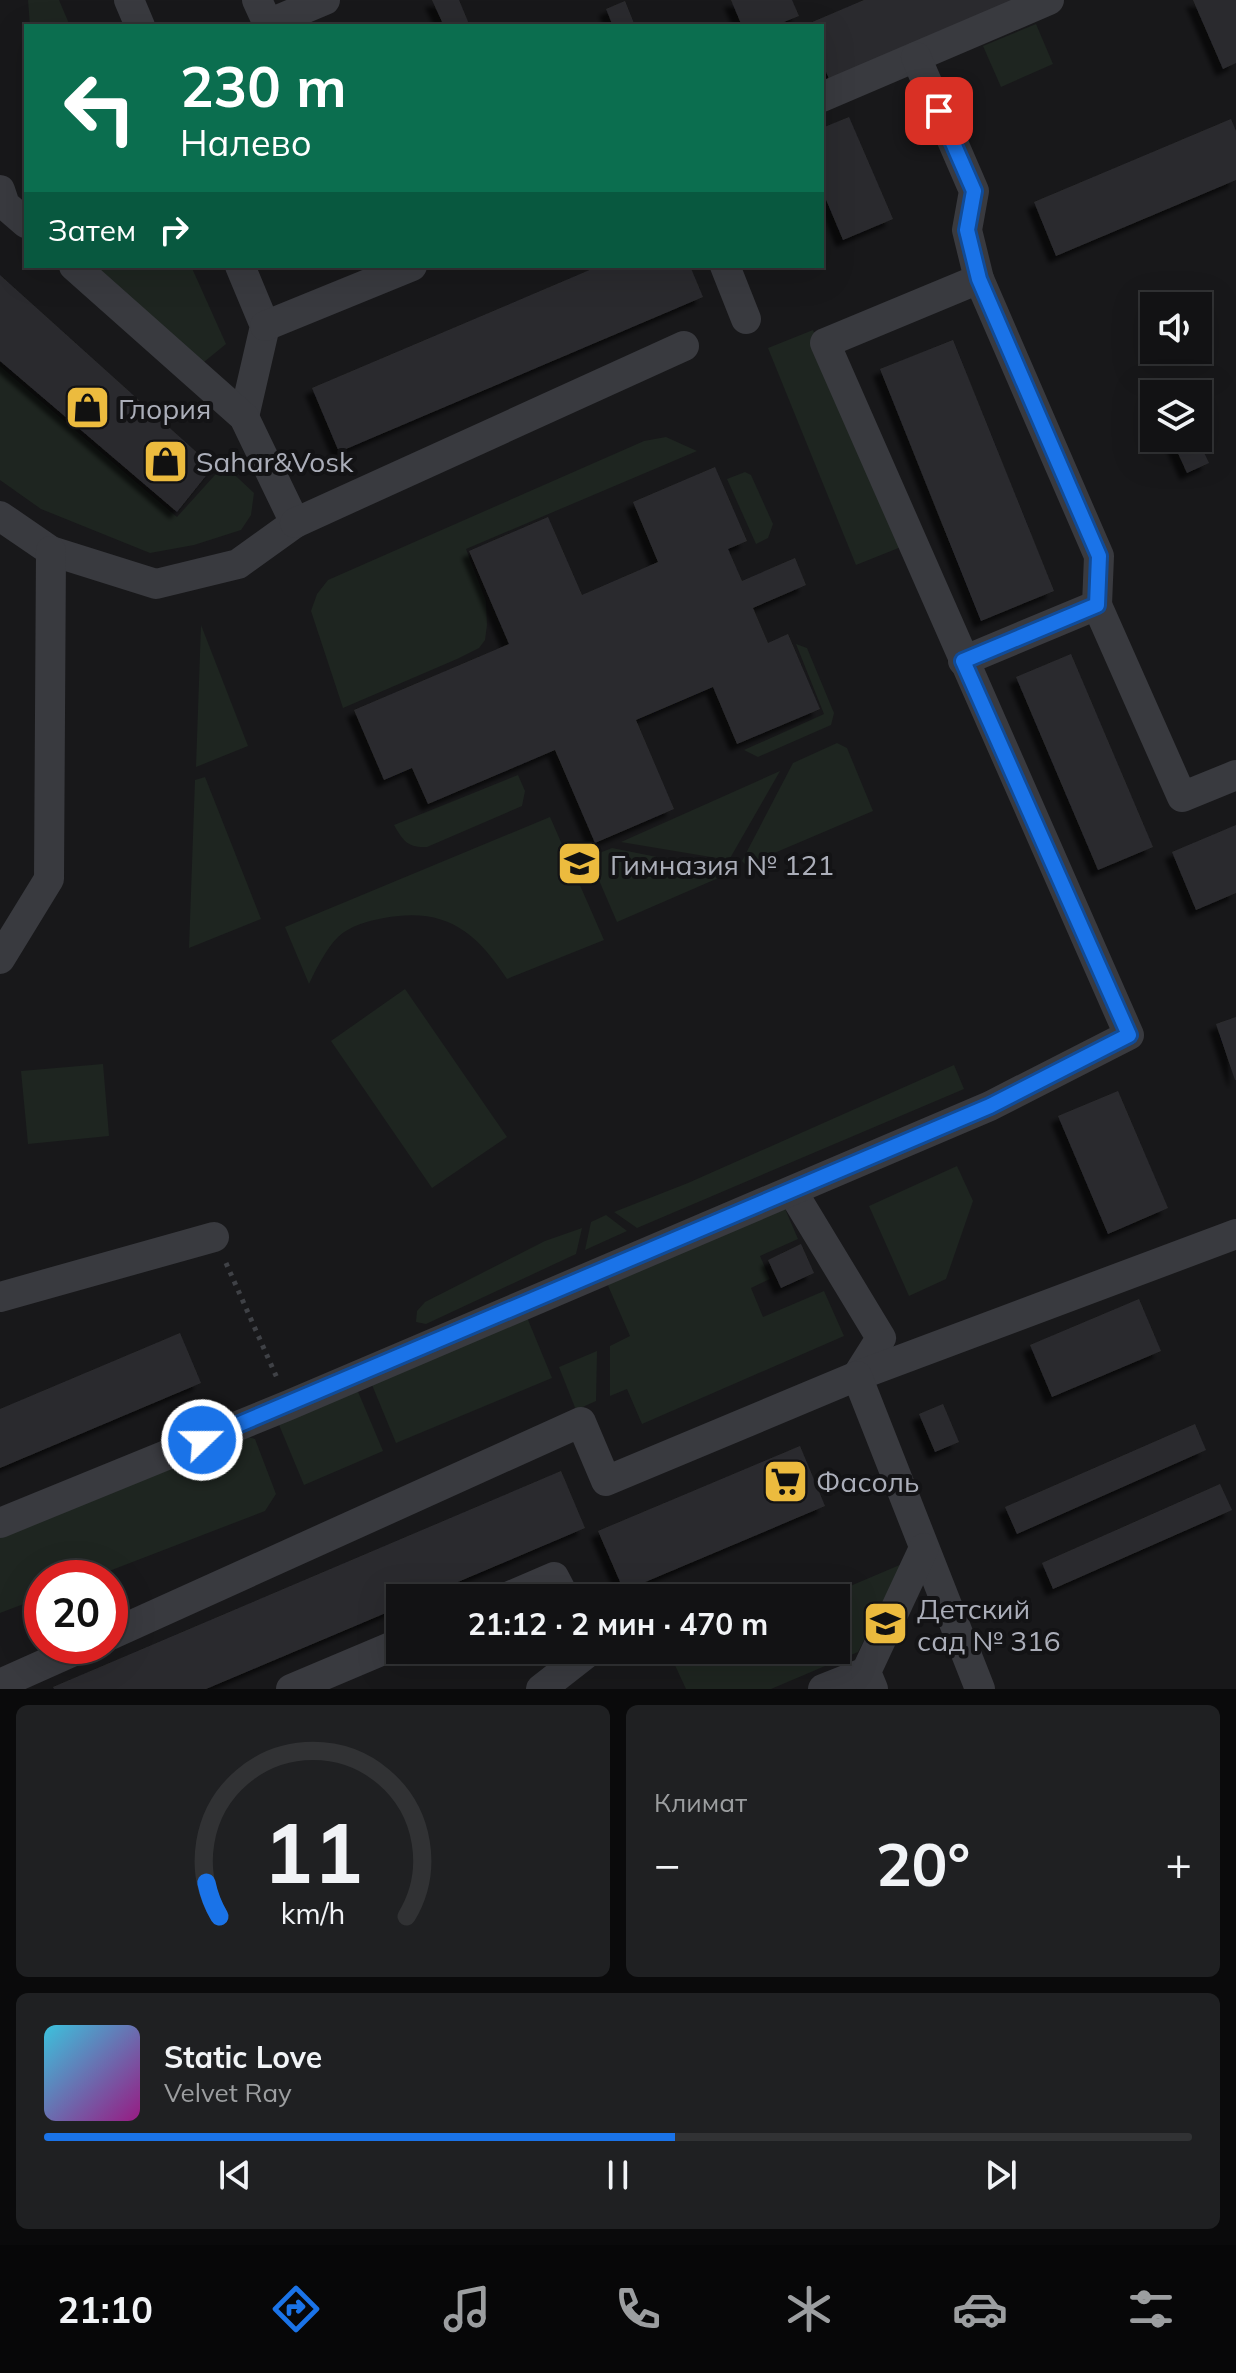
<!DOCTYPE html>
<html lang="ru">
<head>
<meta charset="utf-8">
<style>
  :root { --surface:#121214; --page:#1f2022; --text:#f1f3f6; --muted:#9c9ea0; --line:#313234; --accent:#1a73e8 }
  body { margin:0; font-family:Mulish,sans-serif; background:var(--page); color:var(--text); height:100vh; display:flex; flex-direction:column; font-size:30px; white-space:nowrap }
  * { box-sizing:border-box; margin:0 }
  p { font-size:26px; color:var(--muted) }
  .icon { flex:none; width:44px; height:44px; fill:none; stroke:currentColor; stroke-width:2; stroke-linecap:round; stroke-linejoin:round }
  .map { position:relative; height:1689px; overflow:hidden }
  .panel { display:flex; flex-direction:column; gap:16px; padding:16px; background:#0a0a0b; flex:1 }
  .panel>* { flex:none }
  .top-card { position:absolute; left:24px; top:24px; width:800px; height:244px; border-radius:0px; box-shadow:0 8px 32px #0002,0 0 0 2px var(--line); background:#0b6e4f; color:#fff; overflow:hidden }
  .controls { position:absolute; left:1140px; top:292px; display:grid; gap:16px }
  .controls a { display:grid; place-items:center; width:72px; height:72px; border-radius:0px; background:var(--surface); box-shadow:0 8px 32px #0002,0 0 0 2px var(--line); font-size:40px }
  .speed { position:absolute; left:24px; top:1560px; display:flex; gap:16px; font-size:40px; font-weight:700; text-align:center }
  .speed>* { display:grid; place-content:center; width:104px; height:104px; border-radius:50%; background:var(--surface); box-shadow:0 8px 32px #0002,0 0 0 2px var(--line); line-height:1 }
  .speed .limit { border:12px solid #d22; background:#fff; color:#111 }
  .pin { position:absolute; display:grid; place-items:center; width:68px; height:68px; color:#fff; margin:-34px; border-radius:16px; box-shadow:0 4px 12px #0006 }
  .me { position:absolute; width:88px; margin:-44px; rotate:68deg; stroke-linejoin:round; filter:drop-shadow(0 0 6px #0008) }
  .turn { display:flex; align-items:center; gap:28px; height:168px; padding:0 24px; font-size:36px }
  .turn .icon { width:104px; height:104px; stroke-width:2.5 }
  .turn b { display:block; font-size:56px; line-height:68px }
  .then { display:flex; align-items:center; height:76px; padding:0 24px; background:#0003; gap:16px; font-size:30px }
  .big { font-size:60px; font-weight:700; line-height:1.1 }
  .panel .widget { flex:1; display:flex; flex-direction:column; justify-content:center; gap:12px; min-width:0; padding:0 28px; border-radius:12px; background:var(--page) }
  .panel .dial { align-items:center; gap:0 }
  .dial svg { height:208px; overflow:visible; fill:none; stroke:var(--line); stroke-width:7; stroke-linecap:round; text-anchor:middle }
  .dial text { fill:var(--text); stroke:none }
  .song { display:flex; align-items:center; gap:24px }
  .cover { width:96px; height:96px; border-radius:12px; background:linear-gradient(135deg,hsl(190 70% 55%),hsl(310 70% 35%)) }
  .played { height:8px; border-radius:4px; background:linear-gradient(90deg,var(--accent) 55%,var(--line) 55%) }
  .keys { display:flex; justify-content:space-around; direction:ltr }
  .heat { display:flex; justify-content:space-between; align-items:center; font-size:44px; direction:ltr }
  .panel .tiles { flex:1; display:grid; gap:16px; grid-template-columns:1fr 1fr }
  .widget:last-child { grid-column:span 2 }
  .trip { position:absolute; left:386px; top:1584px; width:464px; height:80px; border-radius:0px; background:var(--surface); box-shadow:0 8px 32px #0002,0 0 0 2px var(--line); font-weight:700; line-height:80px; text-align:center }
  .tab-bar { display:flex; height:128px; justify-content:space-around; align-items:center; background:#070708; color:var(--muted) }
  .tab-bar .icon { width:56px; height:56px }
  .tab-bar .active { color:var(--accent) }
  .tab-bar b { font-size:36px; color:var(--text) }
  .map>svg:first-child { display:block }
  .green { fill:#1e2520 }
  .building { fill:#2b2b2e; filter:url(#shadow) }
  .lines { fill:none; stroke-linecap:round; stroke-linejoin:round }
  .path { stroke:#3f4146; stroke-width:5; stroke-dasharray:4 6; stroke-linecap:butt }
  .minor { stroke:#393a3f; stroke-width:30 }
  .route-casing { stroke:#114b97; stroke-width:20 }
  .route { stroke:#1a73e8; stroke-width:14 }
  .labels { text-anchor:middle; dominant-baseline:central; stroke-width:8; stroke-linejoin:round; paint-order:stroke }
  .poi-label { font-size:28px; fill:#abaeb9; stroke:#131315; text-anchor:start }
</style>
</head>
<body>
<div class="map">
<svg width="1236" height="1689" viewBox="0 0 1236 1689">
  <defs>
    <filter id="shadow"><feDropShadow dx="-7" dy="7" stdDeviation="2" flood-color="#0009"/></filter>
  </defs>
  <rect width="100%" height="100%" fill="#18181a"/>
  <g class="green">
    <polygon points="28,0 59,0 70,26 30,26"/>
    <polygon points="1036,24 1053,64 1001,87 983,46"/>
    <polygon points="91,266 191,266 226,344 199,366"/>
    <polygon points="813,330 901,547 856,565 768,348"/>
    <polygon points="0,366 177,517 224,465 254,493 251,515 241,530 194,545 150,553 41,509 0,480"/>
    <polygon points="666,437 697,451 466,549 486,601 487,625 485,640 479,648 457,659 343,708 311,611 317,594 328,580 644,441"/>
    <polygon points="745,472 751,475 773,524 768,538 756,544 727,479"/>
    <polygon points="201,625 248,746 196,767"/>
    <polygon points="796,644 807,648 834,713 831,725 758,757 744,750 824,714"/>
    <polygon points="837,743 847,748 873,811 746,865 742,861 793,763"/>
    <polygon points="780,771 729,860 621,842"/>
    <path d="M 518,775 L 525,791 L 522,806 L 427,847 C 408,848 403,841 394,825 Z"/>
    <polygon points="205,777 261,919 189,948 195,780"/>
    <path d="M 550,817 L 604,940 L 507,979 C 475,930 444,907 384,918 C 368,921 351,925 338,937 C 326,949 316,969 309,984 L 285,927 Z"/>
    <polygon points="612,848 722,870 723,876 617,922 589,857"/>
    <polygon points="405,989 507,1137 432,1188 331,1041"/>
    <polygon points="103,1064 109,1136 28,1144 21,1071"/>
    <polygon points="954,1065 964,1089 637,1228 614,1212 688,1183"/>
    <polygon points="957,1166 973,1201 946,1279 909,1296 869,1206"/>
    <polygon points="783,1204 798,1239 760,1256 770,1279 751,1288 763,1317 824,1291 844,1336 642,1424 627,1389 610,1396 610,1346 630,1336 606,1281"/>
    <polygon points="606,1215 627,1231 585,1250 591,1222"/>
    <polygon points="582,1228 576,1254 426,1324 416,1322 417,1311 425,1302 545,1241"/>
    <polygon points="526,1315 552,1378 396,1443 370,1380"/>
    <polygon points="597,1351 596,1401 576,1410 559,1367"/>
    <polygon points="356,1387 383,1451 304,1485 277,1420"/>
    <polygon points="235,1433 255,1439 276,1494 265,1511 91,1578 42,1578 42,1597 0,1613 0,1532"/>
    <polygon points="902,1564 858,1652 771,1689 686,1689 673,1661 700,1650 836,1650 836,1598 822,1598"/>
  </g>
  <g class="building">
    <polygon points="432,0 459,0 469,24 444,26"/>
    <polygon points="731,0 792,0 799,16 774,26 742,26"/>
    <polygon points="864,0 1014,0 829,79 822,62 822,26 803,26"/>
    <polygon points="1193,0 1236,0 1236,63 1223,69"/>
    <polygon points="625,1 635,26 613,26 606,9"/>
    <polygon points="849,117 893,219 843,240 822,190 822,128"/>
    <polygon points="1231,119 1236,131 1236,180 1056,256 1034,202"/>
    <polygon points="599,266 690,266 703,297 339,452 312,388"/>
    <polygon points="0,275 213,467 177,512 0,361"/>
    <polygon points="953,340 1054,591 981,621 880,369"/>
    <polygon points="1171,438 1197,438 1209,463 1187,473"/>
    <polygon points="715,467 747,541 728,549 742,581 795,558 806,585 753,608 768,643 788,634 820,709 737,744 713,687 636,720 674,809 595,843 555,750 428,804 412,768 384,780 354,710 509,644 469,551 548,517 582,595 658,562 633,502"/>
    <polygon points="1071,654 1153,847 1098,870 1016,677"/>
    <polygon points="1236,825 1236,893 1196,910 1172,852"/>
    <polygon points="1236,1017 1236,1080 1235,1080 1216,1024"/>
    <polygon points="1118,1091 1168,1208 1108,1234 1058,1116"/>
    <polygon points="801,1244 814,1273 781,1288 768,1260"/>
    <polygon points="1139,1299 1161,1351 1052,1397 1030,1345"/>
    <polygon points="180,1333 201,1383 0,1468 0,1409"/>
    <polygon points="943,1404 959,1442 935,1452 919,1414"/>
    <polygon points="1195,1424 1206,1450 1017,1534 1005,1507"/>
    <polygon points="800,1446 825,1506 624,1591 598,1531"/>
    <polygon points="561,1471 585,1528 420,1598 400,1598 400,1607 206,1689 54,1689 53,1687"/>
    <polygon points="1220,1484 1232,1510 1053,1589 1042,1563"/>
  </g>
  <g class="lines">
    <polyline class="path" points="226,1263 277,1378"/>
    <g class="minor">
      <polyline points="129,0 140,26"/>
      <polyline points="257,0 268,24 325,0"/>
      <polyline points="822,97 1049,0"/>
      <polyline points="0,190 5,205 26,223"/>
      <polyline points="240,266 265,326 244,417"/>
      <polyline points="725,266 746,319"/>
      <polyline points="979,279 1099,556 1097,605"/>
      <polyline points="265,326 412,266"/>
      <polyline points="0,516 51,551 156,584 238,564 295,523 244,417 74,266"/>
      <polyline points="295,523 684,346"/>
      <polyline points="963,661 1097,605 1182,797 1236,775"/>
      <polyline points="0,959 49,879 51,551"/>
      <polyline points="792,1191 881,1338 857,1376"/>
      <polyline points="0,1297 214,1237"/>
      <polyline points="857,1376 1236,1234"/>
      <polyline points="0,1523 289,1405 990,1106 1129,1035 825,343 979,279 967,230 974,191 916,57"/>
      <polyline points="505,1598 554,1577 565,1598"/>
      <polyline points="110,1635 581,1422 606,1481 857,1376 980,1689"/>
      <polyline points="0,1684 85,1646"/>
      <polyline points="291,1689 400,1643"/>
      <polyline points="541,1689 591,1650"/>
      <polyline points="823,1689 866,1672"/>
      <polyline points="873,1689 866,1672 924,1548"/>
    </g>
  </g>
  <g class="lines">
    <defs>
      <polyline id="route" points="202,1440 990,1106 1129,1035 963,661 1097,605 1099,556 979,279 967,230 974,191 939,111"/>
    </defs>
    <use href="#route" class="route-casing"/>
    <use href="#route" class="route"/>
  </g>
  <defs>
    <symbol id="shop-square" viewBox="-11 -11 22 22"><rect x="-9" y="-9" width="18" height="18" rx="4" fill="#ecbb3e" stroke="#131315"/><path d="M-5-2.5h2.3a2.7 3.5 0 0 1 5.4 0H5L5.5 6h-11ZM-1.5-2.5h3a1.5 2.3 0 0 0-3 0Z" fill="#111"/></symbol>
    <symbol id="school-square" viewBox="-11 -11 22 22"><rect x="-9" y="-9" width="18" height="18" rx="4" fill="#ecbb3e" stroke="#131315"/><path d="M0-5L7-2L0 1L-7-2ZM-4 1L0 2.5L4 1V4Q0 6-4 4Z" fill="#111"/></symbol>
    <symbol id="supermarket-square" viewBox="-11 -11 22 22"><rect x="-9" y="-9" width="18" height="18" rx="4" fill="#ecbb3e" stroke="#131315"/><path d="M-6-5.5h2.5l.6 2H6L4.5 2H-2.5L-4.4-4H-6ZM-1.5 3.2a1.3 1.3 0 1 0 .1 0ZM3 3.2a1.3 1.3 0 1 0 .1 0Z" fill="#111"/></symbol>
  </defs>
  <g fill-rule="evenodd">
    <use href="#shop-square" x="62" y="382" width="51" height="51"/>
    <use href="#shop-square" x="140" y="436" width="51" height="51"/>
    <use href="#school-square" x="554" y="838" width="51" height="51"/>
    <use href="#supermarket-square" x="760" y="1456" width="51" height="51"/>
    <use href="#school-square" x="860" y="1598" width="51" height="51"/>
  </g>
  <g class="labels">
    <g class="poi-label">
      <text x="118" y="408">Глория</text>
      <text x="196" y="461">Sahar&amp;Vosk</text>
      <text x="610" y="864">Гимназия № 121</text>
      <text x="816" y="1481">Фасоль</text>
      <text x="917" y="1608">Детский<tspan x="917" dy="32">сад № 316</tspan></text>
    </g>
  </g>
</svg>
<div class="controls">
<a><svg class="icon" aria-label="sound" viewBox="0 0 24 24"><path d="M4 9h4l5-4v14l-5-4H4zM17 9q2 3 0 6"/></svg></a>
<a><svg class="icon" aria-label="layers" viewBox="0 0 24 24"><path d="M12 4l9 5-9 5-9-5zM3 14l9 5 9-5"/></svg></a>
</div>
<div class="speed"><div class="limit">20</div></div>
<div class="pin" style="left:939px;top:111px;background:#d93025"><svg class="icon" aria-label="arrive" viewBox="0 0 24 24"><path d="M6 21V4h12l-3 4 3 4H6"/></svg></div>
<svg class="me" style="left:202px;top:1440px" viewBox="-20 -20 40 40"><circle r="17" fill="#1a73e8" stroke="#fff" stroke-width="3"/><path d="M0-11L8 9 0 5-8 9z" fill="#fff"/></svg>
<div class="trip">21:12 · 2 мин · 470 m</div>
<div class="top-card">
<div class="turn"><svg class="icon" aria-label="left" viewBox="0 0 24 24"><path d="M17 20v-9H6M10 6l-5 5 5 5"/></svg><div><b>230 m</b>Налево</div></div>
<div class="then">Затем<svg class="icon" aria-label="right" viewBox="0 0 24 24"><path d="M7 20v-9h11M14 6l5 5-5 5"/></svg></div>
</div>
</div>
<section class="panel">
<div class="tiles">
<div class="widget dial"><svg viewBox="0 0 100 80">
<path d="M14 69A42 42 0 1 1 86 69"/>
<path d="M14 69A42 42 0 0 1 9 56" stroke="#1a73e8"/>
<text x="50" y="56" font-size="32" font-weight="700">11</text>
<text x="50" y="72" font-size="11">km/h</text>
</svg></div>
<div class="widget"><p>Климат</p>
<div class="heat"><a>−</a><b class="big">20°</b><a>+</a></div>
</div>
<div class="widget">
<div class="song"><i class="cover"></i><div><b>Static Love</b><p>Velvet Ray</p></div></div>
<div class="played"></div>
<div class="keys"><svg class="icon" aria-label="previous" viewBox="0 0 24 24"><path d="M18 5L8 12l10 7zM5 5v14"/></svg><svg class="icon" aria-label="pause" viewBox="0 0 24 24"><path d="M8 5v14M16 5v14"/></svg><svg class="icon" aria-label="next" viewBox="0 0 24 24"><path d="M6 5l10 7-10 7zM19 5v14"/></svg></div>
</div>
</div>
</section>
<nav class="tab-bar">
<b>21:10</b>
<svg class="icon active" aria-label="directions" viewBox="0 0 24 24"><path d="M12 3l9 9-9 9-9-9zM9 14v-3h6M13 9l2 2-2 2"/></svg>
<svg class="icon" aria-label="music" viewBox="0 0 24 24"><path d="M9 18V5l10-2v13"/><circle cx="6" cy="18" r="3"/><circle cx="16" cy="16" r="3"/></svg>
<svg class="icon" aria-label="phone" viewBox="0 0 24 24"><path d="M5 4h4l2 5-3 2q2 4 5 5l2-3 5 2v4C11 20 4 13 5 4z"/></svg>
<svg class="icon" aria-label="climate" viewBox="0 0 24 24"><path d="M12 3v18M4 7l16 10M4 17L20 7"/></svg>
<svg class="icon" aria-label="car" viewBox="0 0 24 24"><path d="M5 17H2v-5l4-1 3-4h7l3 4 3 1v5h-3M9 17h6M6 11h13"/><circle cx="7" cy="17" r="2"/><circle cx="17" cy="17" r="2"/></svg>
<svg class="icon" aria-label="filters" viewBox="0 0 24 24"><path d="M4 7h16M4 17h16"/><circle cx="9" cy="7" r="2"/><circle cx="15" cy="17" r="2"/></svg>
</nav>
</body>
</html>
